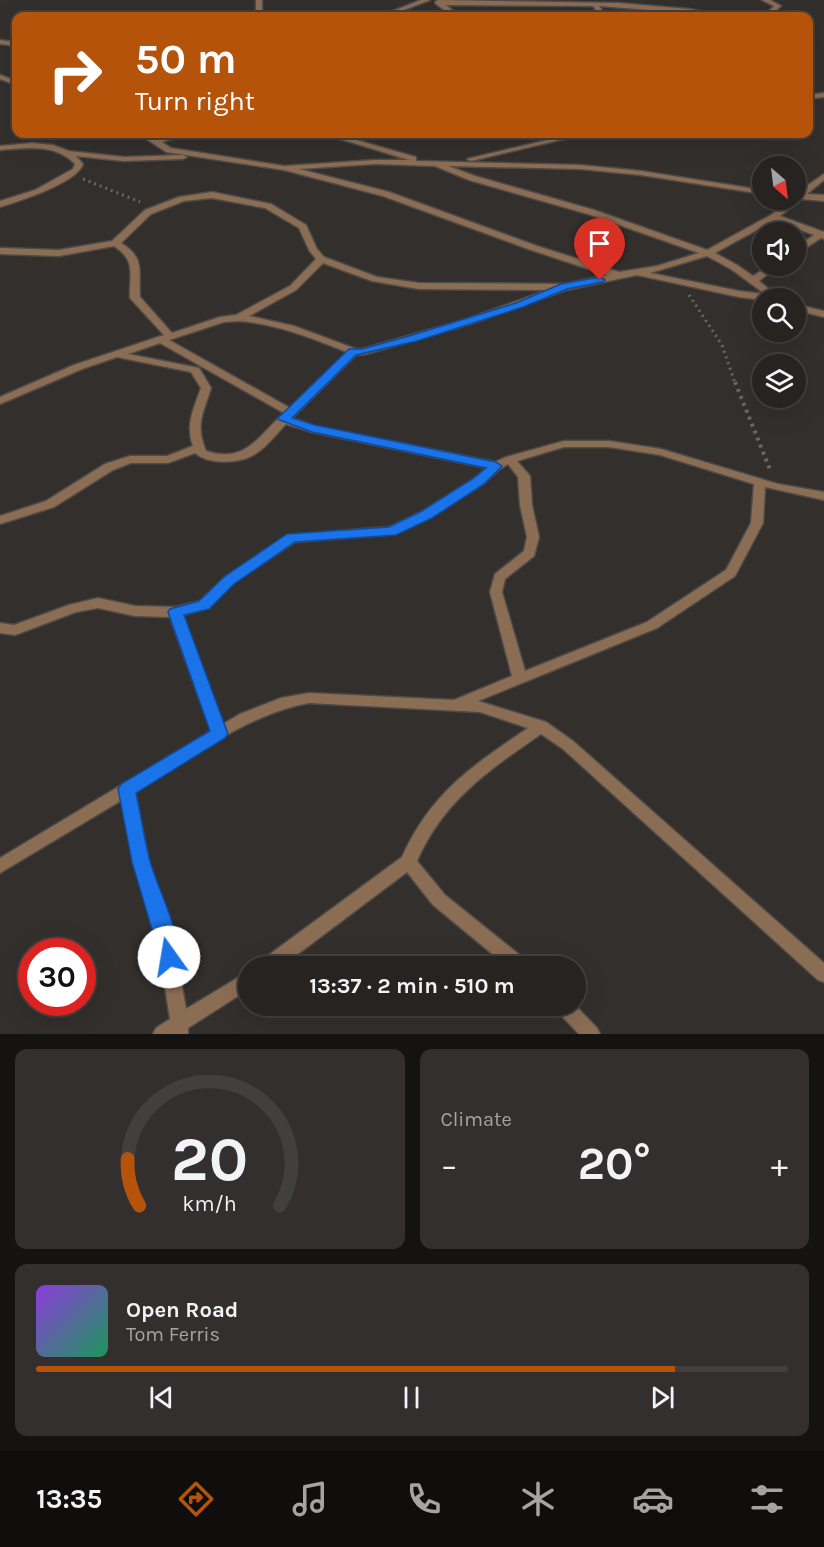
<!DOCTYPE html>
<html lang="en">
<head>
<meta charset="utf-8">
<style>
  :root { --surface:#262321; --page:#322f2e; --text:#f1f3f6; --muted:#a4a4a5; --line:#42403f; --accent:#b45309 }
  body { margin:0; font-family:Karla,sans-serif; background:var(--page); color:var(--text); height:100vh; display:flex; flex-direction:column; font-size:22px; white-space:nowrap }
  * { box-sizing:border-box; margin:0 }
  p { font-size:20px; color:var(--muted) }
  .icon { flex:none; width:33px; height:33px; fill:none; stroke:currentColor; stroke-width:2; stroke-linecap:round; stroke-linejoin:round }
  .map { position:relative; height:1034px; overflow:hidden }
  .drawer { display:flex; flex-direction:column; gap:15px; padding:15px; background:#151312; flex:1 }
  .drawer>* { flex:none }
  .top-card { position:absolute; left:12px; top:12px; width:801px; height:126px; border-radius:12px; box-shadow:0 6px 24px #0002,0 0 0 2px var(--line); background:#b45309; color:#fff; overflow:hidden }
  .needle { width:39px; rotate:152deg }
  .buttons { position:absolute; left:752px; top:156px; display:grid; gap:12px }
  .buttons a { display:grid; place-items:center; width:54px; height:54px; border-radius:50%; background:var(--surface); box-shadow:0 6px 24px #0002,0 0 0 2px var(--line); font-size:30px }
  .speed { position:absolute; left:18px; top:938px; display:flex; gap:12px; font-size:30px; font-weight:700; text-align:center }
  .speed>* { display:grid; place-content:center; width:78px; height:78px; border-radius:50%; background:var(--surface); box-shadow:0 6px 24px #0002,0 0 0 2px var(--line); line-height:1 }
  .speed .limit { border:9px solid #d22; background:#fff; color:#111 }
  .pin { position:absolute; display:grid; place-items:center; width:51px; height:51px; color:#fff; margin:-62px -26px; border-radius:50% 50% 50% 0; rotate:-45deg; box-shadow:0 0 6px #0007 }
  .pin .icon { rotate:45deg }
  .me { position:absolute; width:66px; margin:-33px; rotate:347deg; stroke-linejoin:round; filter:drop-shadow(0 0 4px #0008) }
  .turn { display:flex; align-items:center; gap:21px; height:126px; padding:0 24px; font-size:27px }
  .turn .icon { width:78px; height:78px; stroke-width:2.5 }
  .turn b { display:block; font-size:42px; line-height:51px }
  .big { font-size:45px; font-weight:700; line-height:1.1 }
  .drawer .widget { flex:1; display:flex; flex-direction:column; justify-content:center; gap:9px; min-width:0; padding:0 21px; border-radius:12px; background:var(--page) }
  .drawer .dial { align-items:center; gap:0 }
  .dial svg { height:156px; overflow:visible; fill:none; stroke:var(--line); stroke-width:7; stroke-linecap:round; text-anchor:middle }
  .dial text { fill:var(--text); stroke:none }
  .song { display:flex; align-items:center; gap:18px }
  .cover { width:72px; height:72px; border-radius:9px; background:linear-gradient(135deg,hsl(270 70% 55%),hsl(150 70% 35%)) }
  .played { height:6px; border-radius:3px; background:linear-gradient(90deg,var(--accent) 85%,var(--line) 85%) }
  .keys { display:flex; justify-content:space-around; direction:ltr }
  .heat { display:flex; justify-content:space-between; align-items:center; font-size:33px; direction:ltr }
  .drawer .tiles { flex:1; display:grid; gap:15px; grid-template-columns:1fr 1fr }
  .widget:last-child { grid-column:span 2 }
  .trip { position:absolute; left:238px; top:956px; width:348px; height:60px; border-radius:30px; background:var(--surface); box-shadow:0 6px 24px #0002,0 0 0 2px var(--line); font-weight:700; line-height:60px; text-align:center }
  .dock { display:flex; height:96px; justify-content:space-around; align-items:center; background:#0f0e0d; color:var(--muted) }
  .dock .icon { width:42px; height:42px }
  .dock .on { color:var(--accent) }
  .dock b { font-size:27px; color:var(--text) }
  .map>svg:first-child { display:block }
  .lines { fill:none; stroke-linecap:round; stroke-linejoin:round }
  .street-casing { stroke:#4e4b49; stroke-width:3 }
  .path-far2 { stroke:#6a6765; stroke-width:2; stroke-dasharray:1.5 3; stroke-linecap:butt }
  .path-far1 { stroke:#6a6765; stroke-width:3; stroke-dasharray:2 4; stroke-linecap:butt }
  .path { stroke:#6a6765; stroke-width:4; stroke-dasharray:3 4.5; stroke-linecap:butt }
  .street { fill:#8b6d54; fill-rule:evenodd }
  .route { fill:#1a73e8; stroke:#114b97; stroke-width:1.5 }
</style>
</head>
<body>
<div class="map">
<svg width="824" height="1034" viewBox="0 0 824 1034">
  <rect width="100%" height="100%" fill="#322f2c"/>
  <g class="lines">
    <defs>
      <g id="street">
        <polygon points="256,0 262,0 262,10 266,16 260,16 256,10"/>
        <polygon points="421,0 430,0 388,16 380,16"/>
        <polygon points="438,0 618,3 689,9 725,16 599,6 606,16 600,16 593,6 446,5 459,16 453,16 436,4 435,2"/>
        <polygon points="762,0 770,0 781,6 770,16 764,16 774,6"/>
        <polygon points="0,40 16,42 16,46 0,44"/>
        <polygon points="0,75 16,81 16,85 0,79"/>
        <polygon points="824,93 824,97 808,99 808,95"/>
        <path d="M 139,134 L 148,134 L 157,139 L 171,134 L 180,134 L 180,136 L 162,142 L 171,148 L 284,166 L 375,160 L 409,160 L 324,134 L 335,134 L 416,157 L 416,161 L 580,165 L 641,171 L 762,190 L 762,194 L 641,175 L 580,169 L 448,166 L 475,176 L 594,210 L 707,250 L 771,215 L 790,200 L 795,200 L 795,194 L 824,174 L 824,180 L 807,194 L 824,195 L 824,201 L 801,199 L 780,216 L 824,232 L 824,239 L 821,238 L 795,255 L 795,248 L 814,235 L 775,220 L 715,253 L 737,265 L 753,276 L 769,266 L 778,266 L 759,281 L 780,298 L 762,300 L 739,297 L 637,275 L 566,290 L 470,324 L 366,354 L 356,355 L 292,418 L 315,426 L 495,462 L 506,457 L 564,441 L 609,441 L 661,449 L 778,484 L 824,492 L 824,500 L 765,487 L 763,523 L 735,576 L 657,628 L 478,701 L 546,722 L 573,741 L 824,963 L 824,982 L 818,980 L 563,749 L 541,734 C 489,770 443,801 417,861 L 445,895 L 526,960 L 529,966 L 507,966 L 433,905 L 407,872 L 282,966 L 259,966 L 262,960 L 402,857 C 431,793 472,766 528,728 L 480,712 L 309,703 C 247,714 189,759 135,792 L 149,862 L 173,936 L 186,1009 L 249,971 L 249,989 L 188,1028 L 188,1034 L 153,1034 L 156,1028 L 170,1019 L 157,936 L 133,862 L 122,800 L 0,873 L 0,858 L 211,731 L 170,617 L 135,616 L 98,608 L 76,612 L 15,635 L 0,633 L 0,623 L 14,625 L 69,605 L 98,598 L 135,606 L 175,607 L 200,601 L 225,577 L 288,535 L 389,527 L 423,511 L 475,478 L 487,468 L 312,432 L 286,424 C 277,433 267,447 255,454 C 240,464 209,465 195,453 L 168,463 L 131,463 L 113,470 L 54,507 L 0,524 L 0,516 L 46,501 L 105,464 L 130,456 L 167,456 L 193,446 C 185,425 194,408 201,388 L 191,372 L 117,357 L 82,369 L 0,404 L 0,397 L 74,365 L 164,335 L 130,298 C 129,274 137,261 114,246 L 59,256 L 0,254 L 0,248 L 59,250 L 112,241 L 145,210 L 179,197 L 212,192 L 271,204 L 306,225 L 317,249 L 324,257 L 377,277 L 419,283 L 565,284 L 607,275 L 531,250 L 383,196 L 284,170 L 166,152 ZM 375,164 L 435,166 L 469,180 L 588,214 L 699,253 L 657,266 L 619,272 L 537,246 L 389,192 L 299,169 ZM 212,198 L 265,208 L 299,228 L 309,250 L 316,259 L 290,286 L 236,315 L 220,317 L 172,333 L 140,297 C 138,272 146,258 121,243 L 151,214 L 184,201 ZM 707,256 L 731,269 L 765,294 L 739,291 L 650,273 ZM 323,263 L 372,281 L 419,289 L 548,290 L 464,320 L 362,349 L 356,349 L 294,326 L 249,316 L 296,290 ZM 239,321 C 277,324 311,338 347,352 L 290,408 L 169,340 L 224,322 ZM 160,343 L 284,413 C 259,435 247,464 206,451 C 195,424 203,414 211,388 L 199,368 L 128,354 ZM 564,447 L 609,447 L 660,455 L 754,484 L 751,523 L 726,570 L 647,622 L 525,671 L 502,592 L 505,579 L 534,556 L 539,537 L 532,505 L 530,476 L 517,461 ZM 508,464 L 518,477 L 520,505 L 527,537 L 524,551 L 495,574 L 490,592 L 512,676 L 454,700 L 309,693 L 281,698 L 240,714 L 223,724 L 183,615 L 209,608 L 233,583 L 295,542 L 395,534 L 431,517 L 483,484 L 500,469 Z"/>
        <polygon points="573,134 585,134 471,161 467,159"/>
        <path d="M 32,143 L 53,145 L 69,151 L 124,157 L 183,155 L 187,157 L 183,159 L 124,161 L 76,156 L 83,164 C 77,183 19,201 0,207 L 0,201 L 35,190 L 73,169 L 75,164 C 55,143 26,148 0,150 L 0,146 Z"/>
        <polygon points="795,304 824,311 824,317 795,310"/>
        <polygon points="554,1005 575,1005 597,1028 600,1034 579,1034 557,1011"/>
      </g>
    </defs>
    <use href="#street" class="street-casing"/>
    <polyline class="path-far2" points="330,12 339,16"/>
    <g class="path-far1">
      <polyline points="83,179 140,202"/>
      <polyline points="689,295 722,345 735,383"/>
    </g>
    <polyline class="path" points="735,382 771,472"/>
    <use href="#street" class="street"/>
  </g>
  <path class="route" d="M 600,277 L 605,280 L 603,282 L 567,289 L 523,307 L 417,341 L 356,355 L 292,418 L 315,425 L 496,462 L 502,466 L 484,484 L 432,518 L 396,535 L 295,542 L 234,584 L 209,609 L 184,615 L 228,734 L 225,738 L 136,793 C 141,815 144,839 150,861 C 156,885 186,942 176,963 L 169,966 L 162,963 L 132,862 L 118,789 L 121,784 L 210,731 L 168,612 L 170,609 L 199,601 L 224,577 L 287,534 L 389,527 L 422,511 L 474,478 L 486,468 L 312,432 L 277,419 L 349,349 L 362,349 L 409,336 L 516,303 L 561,284 Z"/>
</svg>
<div class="buttons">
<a><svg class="needle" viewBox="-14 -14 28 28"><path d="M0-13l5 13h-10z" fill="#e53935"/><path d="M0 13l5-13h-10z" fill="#a4a4a5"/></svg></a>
<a><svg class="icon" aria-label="sound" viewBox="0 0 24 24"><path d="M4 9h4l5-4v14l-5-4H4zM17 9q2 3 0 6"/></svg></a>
<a><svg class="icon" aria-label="search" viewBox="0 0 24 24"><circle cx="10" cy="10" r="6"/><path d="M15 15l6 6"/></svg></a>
<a><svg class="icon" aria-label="layers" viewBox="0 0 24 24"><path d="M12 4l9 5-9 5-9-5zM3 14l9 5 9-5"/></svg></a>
</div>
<div class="speed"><div class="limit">30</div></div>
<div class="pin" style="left:600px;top:280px;background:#d93025"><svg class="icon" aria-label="arrive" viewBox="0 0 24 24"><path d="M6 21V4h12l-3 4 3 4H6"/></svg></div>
<svg class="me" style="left:169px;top:957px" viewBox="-20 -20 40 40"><circle r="19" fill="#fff"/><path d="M0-13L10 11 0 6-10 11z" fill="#1a73e8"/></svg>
<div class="trip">13:37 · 2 min · 510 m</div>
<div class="top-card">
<div class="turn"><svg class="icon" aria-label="right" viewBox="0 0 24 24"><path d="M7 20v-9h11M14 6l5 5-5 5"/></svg><div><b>50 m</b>Turn right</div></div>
</div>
</div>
<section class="drawer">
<div class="tiles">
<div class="widget dial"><svg viewBox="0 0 100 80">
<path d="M14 69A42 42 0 1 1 86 69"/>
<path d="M14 69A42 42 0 0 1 8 45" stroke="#b45309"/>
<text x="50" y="56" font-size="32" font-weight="700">20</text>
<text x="50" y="72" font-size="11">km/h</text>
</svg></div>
<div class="widget"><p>Climate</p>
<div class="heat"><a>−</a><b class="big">20°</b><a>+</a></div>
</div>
<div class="widget">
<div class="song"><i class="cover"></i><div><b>Open Road</b><p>Tom Ferris</p></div></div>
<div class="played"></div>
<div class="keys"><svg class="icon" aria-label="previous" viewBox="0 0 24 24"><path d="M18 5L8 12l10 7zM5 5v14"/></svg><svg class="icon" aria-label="pause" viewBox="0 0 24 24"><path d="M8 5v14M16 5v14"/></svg><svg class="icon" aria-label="next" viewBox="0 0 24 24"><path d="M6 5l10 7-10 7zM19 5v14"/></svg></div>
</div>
</div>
</section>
<nav class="dock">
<b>13:35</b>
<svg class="icon on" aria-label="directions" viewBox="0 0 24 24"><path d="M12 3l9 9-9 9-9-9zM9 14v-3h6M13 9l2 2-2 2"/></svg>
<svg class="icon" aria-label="music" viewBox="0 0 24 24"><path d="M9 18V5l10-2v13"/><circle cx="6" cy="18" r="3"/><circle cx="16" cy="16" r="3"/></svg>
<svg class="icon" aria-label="phone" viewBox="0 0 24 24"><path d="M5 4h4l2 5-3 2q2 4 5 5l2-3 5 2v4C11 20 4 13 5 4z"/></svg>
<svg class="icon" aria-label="climate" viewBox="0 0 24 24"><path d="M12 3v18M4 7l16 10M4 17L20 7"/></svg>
<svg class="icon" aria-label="car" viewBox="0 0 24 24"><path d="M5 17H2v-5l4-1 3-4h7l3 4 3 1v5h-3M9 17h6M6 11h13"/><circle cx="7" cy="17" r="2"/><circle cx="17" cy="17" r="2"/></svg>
<svg class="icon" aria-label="filters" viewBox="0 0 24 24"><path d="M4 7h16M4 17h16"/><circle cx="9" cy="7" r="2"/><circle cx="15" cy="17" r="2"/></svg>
</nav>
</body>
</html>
